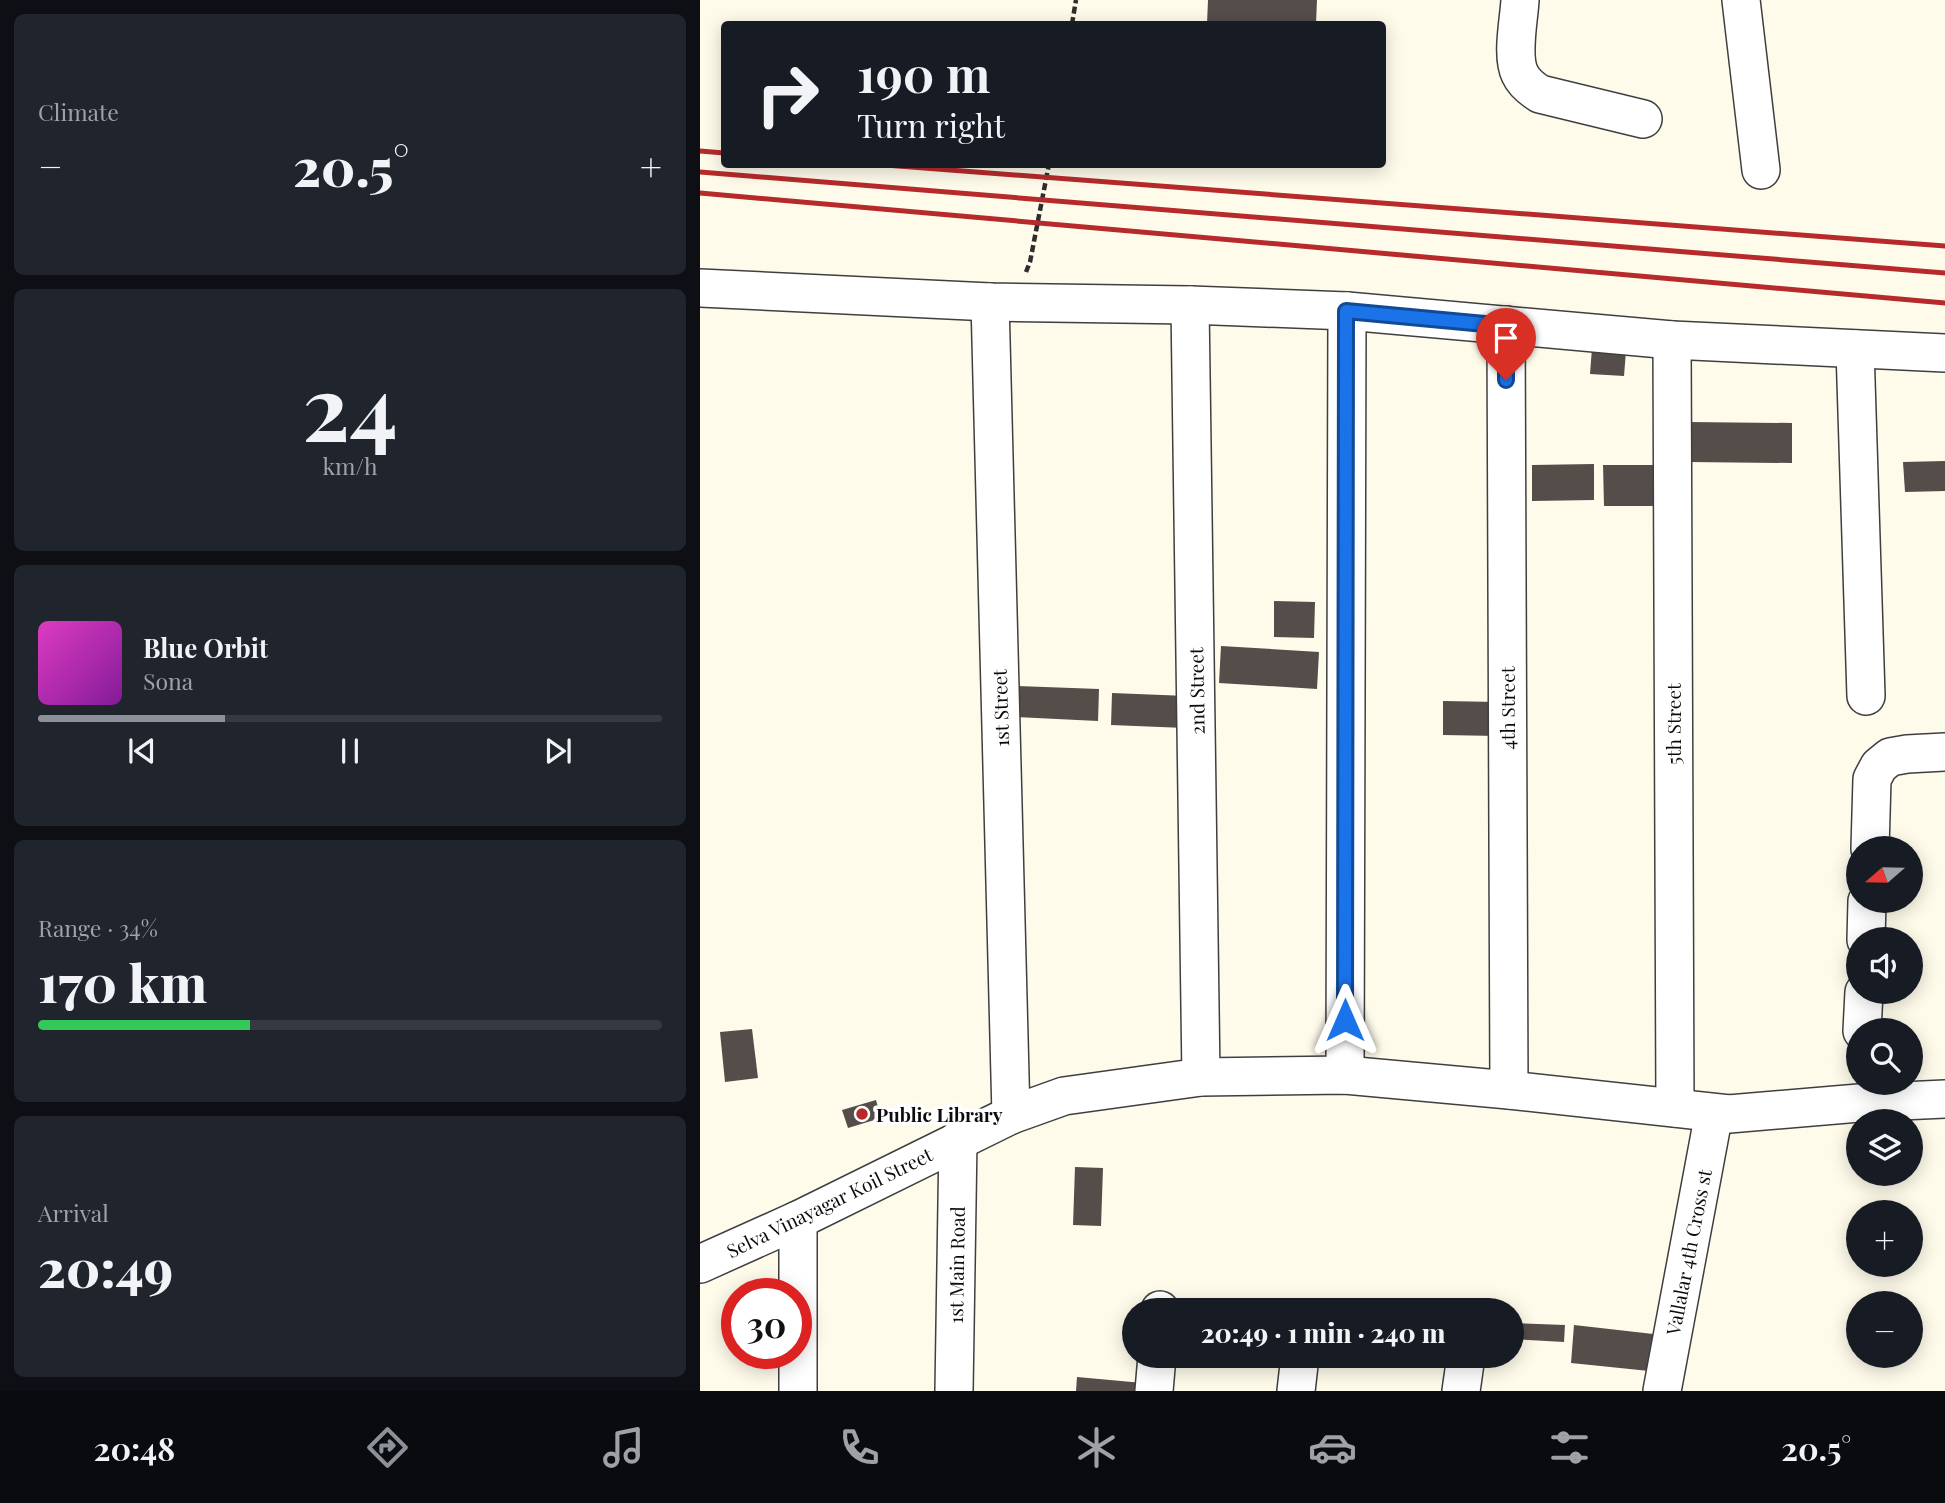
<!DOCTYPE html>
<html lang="en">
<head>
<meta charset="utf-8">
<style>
  :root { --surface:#171b24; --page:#20242c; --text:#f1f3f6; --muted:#9ea1a6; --line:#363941; --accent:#8c9099 }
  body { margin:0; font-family:"Playfair Display",serif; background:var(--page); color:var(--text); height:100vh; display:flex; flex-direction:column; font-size:26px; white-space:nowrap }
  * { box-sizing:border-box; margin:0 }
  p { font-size:23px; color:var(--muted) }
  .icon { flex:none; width:38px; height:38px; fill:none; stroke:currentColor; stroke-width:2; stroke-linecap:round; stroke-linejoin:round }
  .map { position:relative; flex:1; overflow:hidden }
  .sheet { display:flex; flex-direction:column; gap:14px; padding:14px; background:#0d0f14; width:700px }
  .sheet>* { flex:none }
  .hud { position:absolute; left:21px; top:21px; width:665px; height:147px; border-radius:7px; box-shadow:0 4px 18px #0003; background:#171b24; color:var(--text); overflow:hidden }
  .needle { width:46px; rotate:250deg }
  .controls { position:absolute; left:1146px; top:836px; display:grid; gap:14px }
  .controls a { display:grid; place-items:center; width:77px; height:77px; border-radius:50%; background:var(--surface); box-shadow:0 4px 18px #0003; font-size:35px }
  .speed { position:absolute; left:21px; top:1278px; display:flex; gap:14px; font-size:35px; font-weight:700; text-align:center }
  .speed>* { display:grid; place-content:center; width:91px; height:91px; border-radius:50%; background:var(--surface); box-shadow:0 4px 18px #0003; line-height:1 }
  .speed .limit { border:10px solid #d22; background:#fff; color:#111 }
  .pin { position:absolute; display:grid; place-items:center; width:60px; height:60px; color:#fff; margin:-72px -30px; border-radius:50% 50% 50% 0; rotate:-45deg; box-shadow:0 0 7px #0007 }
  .pin .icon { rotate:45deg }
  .me { position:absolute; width:77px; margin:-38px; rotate:0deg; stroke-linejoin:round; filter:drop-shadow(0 0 5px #0008) }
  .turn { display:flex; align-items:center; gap:24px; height:147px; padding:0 21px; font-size:32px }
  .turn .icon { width:91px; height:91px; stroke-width:2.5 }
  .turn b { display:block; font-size:49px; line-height:60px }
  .big { font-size:52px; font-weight:800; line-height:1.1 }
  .sheet .tile { flex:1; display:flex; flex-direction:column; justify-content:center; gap:10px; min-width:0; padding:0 24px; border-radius:10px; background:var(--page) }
  .sheet .dial { align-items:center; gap:0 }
  .dial b { font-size:91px; line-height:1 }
  .song { display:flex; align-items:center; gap:21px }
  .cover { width:84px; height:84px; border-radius:10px; background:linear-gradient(135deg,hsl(310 70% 55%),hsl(290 70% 35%)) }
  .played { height:7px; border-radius:4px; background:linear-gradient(90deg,var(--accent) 30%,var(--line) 30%) }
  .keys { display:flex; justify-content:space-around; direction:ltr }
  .heat { display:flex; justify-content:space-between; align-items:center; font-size:38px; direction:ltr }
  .charge { height:10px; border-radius:5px; background:linear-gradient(90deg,#34c759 34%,var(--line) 0) }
  .trip { position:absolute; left:422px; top:1298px; width:402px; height:70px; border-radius:35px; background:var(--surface); box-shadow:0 4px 18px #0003; font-weight:800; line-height:70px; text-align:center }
  .tabs { display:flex; height:112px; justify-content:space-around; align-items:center; background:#090b0e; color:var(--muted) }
  .tabs .icon { width:49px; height:49px }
  .tabs .current { color:var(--accent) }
  .tabs b { font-size:32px; color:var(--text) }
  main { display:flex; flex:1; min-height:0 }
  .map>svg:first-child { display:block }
  .building { fill:#544d49 }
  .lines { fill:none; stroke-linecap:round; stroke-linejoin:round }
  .minor-casing { stroke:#3f3f3f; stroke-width:40 }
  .path { stroke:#2e2e2e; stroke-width:4.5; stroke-dasharray:7 3.5; stroke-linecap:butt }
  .minor { stroke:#fff; stroke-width:37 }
  .rail { stroke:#b62a2b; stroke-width:5 }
  .route-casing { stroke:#114b97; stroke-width:18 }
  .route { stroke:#1a73e8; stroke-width:12 }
  .poi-dot { fill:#b62a2b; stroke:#fff; stroke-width:2.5 }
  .labels { text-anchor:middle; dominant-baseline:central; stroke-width:7; stroke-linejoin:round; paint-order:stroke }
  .street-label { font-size:19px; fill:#0c0c0c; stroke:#fff }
  .poi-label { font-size:19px; font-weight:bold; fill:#0c0c0c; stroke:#fff; text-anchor:start }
</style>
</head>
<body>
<main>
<section class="sheet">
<div class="tile"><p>Climate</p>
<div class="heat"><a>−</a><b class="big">20.5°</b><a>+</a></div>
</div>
<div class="tile dial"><b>24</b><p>km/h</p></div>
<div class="tile">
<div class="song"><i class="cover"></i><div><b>Blue Orbit</b><p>Sona</p></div></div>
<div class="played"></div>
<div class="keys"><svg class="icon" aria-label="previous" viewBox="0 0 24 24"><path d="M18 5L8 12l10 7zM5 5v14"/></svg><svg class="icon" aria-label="pause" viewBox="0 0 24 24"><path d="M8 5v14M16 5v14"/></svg><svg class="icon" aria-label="next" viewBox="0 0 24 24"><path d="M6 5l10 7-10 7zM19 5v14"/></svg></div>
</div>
<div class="tile"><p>Range · 34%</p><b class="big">170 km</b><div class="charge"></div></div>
<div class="tile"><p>Arrival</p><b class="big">20:49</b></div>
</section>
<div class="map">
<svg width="1245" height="1391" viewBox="0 0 1245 1391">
  <rect width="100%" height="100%" fill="#fefbeb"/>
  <g class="building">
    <polygon points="508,0 617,0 616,24 507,24"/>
    <polygon points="892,348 926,351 924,376 890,374"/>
    <polygon points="988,422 1092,423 1092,463 988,462"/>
    <polygon points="1245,461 1245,491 1205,492 1203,462"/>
    <polygon points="894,464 894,500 832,501 832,465"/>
    <polygon points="903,465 964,465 964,506 904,506"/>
    <polygon points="574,601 615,602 614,638 574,637"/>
    <polygon points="521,646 619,652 617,689 519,683"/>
    <polygon points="317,686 399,689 398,721 316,717"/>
    <polygon points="412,693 487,696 485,728 411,725"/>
    <polygon points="743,701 798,702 798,736 743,735"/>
    <polygon points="52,1029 58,1078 25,1082 20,1032"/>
    <polygon points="176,1100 181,1118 148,1128 142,1110"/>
    <polygon points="375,1167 403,1168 401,1226 373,1225"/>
    <polygon points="812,1323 865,1325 864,1342 812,1339"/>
    <polygon points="874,1325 962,1335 959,1372 871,1363"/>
    <polygon points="377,1377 443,1383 443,1391 376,1391"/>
  </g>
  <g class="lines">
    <defs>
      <g id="minor">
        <path d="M 820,0 C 819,20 811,56 820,74 C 824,83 832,89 840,94 L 943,119"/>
        <polyline points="1041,0 1061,170"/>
        <polyline points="0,288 290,302 490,305 647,311 972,340 1245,353"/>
        <polyline points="290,302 311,1115"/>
        <polyline points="490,305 501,1077"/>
        <polyline points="806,325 809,1090"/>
        <polyline points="972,340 975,1108"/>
        <polyline points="1155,349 1166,696"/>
        <polyline points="1170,849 1172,779 1179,766 1190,757 1207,754 1245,752"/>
        <polyline points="1166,940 1167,901"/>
        <polyline points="1162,1031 1164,992"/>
        <polyline points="645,1075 647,311"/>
        <polyline points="0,1264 98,1220 311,1115 364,1096 501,1077 645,1075 809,1090 1029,1114 1159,1103 1245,1099"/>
        <polyline points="460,1311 460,1310"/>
        <polyline points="98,1391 98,1220"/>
        <polyline points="254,1391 258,1140"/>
        <polyline points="454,1391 457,1356"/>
        <polyline points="596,1391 600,1356"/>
        <polyline points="761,1391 766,1356"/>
        <polyline points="962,1391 1014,1113"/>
      </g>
    </defs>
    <use href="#minor" class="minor-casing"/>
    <g class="path">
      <polyline points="372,24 376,0"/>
      <polyline points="326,272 330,262 349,164"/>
    </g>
    <use href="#minor" class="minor"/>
    <g class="rail">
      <polyline points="0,151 24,153"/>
      <polyline points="172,164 1245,246"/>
      <polyline points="0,172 1245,273"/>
      <polyline points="0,193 1245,303"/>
    </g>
  </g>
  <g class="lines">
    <defs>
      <polyline id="route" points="645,1020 646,311 806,326 806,380"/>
    </defs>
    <use href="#route" class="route-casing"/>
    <use href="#route" class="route"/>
  </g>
  <circle class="poi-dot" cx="162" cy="1114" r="7"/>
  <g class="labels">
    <g class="street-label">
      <text transform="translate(496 691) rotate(-91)">2nd Street</text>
      <text transform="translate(300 708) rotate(-92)">1st Street</text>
      <text transform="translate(807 708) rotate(-90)">4th Street</text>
      <text transform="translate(973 724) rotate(-90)">5th Street</text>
      <text transform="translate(129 1202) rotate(-26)">Selva Vinayagar Koil Street</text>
      <text transform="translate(988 1252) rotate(-79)">Vallalar 4th Cross st</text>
      <text transform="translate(256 1265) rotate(-89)">1st Main Road</text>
    </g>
    <g class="poi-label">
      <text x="176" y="1114">Public Library</text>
    </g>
  </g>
</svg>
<div class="controls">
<a><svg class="needle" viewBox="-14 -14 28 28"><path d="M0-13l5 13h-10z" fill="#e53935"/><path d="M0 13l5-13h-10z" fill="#9ea1a6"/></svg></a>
<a><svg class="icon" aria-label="sound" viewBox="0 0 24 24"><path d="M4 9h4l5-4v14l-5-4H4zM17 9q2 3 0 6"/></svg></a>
<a><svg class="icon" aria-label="search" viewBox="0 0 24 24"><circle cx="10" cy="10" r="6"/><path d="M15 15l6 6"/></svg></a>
<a><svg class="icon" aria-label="layers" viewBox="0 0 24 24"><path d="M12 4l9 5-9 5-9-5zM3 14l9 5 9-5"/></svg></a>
<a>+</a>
<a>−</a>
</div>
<div class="speed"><div class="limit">30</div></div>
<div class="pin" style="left:806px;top:380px;background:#d93025"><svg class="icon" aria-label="arrive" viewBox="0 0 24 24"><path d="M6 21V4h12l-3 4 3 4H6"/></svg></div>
<svg class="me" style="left:645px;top:1020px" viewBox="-20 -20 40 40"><path d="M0-17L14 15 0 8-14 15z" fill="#1a73e8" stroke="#fff" stroke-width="4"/></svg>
<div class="trip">20:49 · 1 min · 240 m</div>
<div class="hud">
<div class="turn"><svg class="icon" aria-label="right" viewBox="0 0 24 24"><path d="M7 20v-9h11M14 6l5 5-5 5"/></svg><div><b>190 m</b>Turn right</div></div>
</div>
</div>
</main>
<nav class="tabs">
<b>20:48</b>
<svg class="icon current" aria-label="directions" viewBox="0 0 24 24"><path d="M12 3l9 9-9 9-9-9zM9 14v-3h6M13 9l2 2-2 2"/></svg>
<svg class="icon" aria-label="music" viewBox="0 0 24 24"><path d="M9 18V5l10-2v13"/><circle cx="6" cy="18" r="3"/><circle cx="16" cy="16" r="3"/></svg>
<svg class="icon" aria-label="phone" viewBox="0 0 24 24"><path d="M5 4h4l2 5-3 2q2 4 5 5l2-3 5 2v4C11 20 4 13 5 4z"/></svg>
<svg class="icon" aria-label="climate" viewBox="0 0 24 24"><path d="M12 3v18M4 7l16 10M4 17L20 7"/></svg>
<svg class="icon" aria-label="car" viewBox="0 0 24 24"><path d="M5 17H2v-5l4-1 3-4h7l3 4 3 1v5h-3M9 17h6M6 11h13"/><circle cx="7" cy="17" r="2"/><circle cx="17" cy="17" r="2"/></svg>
<svg class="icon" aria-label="filters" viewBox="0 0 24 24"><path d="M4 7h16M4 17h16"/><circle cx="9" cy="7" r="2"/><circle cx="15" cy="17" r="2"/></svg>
<b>20.5°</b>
</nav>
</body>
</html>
